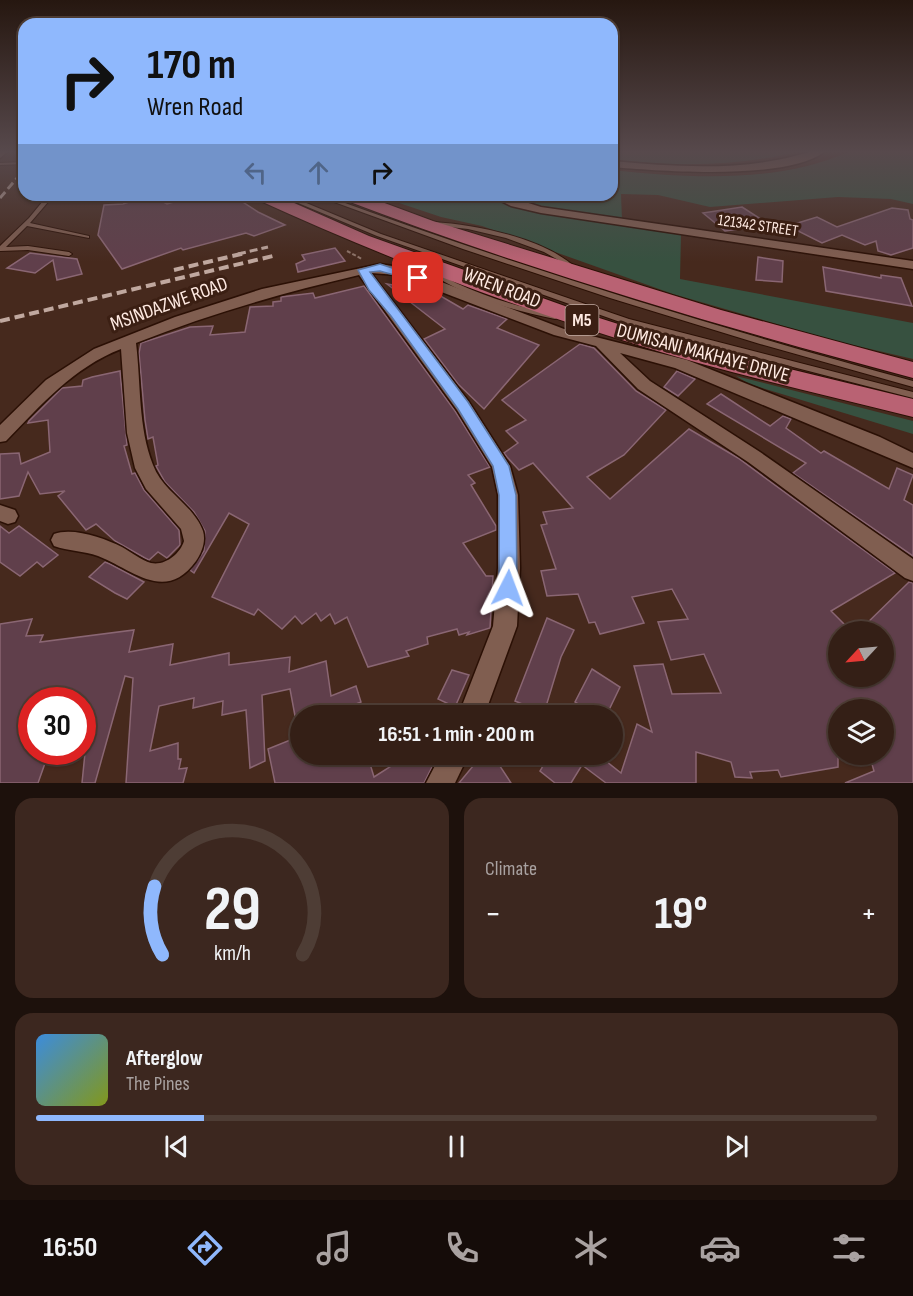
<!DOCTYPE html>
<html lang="en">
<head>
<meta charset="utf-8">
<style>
  :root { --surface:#341f16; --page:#3c271f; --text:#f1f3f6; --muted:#a9a2a1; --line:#4e3d35; --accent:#8fb8fd }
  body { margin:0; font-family:"Sofia Sans Condensed",sans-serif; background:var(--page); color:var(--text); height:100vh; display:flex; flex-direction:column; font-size:22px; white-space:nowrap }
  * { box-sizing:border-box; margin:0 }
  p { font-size:20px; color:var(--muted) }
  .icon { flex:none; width:33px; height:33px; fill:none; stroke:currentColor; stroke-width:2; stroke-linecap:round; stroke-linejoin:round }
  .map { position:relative; height:783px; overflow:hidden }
  .side { display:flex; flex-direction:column; gap:15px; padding:15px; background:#1d110c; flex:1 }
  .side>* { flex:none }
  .top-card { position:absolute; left:18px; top:18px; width:600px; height:183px; border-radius:18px; box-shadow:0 2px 4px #0004,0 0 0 2px var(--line); background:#8fb8fd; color:#111; overflow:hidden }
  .needle { width:39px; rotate:244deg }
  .fabs { position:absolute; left:828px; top:621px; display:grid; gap:12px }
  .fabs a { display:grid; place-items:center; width:66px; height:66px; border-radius:50%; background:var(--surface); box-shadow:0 2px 4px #0004,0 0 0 2px var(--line); font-size:30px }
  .speed { position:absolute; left:18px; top:687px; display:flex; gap:12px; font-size:30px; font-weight:700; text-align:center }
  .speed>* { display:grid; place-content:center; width:78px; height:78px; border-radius:50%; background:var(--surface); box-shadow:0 2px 4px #0004,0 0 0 2px var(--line); line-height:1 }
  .speed .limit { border:9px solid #d22; background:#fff; color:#111 }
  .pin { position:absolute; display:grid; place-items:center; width:51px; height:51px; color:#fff; margin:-26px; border-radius:12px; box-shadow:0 3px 9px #0006 }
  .me { position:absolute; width:66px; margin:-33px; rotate:3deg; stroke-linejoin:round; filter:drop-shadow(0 0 4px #0008) }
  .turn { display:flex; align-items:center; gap:21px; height:126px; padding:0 30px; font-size:27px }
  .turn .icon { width:78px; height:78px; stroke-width:2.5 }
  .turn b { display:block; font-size:42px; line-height:51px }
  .lanes { display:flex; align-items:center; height:57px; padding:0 30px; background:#0003; justify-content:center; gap:30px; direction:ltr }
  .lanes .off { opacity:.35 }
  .big { font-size:45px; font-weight:700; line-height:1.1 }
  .side .card { flex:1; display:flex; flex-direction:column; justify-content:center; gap:9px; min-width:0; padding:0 21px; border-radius:18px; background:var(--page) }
  .side .dial { align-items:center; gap:0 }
  .dial svg { height:156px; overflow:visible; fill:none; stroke:var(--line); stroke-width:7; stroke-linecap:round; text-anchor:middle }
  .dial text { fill:var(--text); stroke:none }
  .song { display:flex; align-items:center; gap:18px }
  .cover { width:72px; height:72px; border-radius:9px; background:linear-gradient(135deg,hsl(210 70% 55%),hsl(70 70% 35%)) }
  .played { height:6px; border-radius:3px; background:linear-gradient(90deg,var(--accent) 20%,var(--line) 20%) }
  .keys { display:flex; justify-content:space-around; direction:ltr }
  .heat { display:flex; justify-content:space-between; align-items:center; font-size:33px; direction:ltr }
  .side .tiles { flex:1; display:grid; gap:15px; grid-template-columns:1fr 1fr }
  .card:last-child { grid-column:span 2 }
  .trip { position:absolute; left:290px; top:705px; width:333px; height:60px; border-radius:30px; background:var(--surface); box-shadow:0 2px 4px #0004,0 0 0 2px var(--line); font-weight:700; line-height:60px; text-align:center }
  .tabs { display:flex; height:96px; justify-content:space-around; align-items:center; background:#150c09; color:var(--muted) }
  .tabs .icon { width:42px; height:42px }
  .tabs .current { color:var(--accent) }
  .tabs b { font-size:27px; color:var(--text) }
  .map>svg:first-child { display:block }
  .green { fill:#375140 }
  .building { fill:#603f4b; stroke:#8a6673; stroke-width:1.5 }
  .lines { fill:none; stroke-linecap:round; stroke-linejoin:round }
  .service-casing { stroke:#2b1005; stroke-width:2 }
  .minor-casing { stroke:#2b1005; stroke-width:3 }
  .primary-casing { stroke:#2b1005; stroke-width:2 }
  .path { stroke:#8e7469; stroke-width:2; stroke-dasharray:4 2; stroke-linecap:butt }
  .service { fill:#805e50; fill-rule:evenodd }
  .minor { fill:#805e50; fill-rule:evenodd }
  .primary { fill:#b96273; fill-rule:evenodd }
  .rail-far1 { stroke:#c0a89f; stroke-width:3; stroke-dasharray:8 4; stroke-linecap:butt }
  .rail { stroke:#c0a89f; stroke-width:4; stroke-dasharray:10 5; stroke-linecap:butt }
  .route { fill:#8fb8fd; stroke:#5d78a4; stroke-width:1.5 }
  .labels { text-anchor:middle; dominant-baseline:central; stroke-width:6; stroke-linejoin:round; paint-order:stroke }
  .far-street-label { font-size:16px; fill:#ffeae2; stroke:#3b1f13 }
  .shield { fill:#3b1f13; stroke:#c4ada4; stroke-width:1.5 }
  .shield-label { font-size:18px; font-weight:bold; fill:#ffeae2 }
  .street-label { font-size:20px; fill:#ffeae2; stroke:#3b1f13 }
</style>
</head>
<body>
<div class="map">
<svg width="913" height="783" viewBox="0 0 913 783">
  <rect width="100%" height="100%" fill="#46291d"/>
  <g class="green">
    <path d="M 612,152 L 796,152 C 737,167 672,167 612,159 Z"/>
    <path d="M 848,152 L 913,152 L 913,204 L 891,199 L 838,197 L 710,207 L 658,195 L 621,194 L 622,220 L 681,235 L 680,279 L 913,323 L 913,359 L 836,341 L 673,294 L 482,226 L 441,217 L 375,195 L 612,195 L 612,170 C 688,178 776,184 848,152 Z"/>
    <polygon points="736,376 913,421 913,434 749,384"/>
  </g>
  <g class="building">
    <polygon points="150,195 167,204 198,195 232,195 258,212 285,225 254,236 246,233 183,250 181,248 122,269 98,235 104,205 123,204"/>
    <polygon points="742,207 770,225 725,231 703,213"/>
    <polygon points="892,208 908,210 910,219 913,220 913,248 891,255 878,251 876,241 865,245 842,235 822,243 788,226 817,217 837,227"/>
    <polygon points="335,248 345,261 298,272 296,264 305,260 302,255"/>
    <polygon points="30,253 77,259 82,274 57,280 53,260 35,273 7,268"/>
    <polygon points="758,257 783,261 782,282 756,280"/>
    <polygon points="823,267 881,278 881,275 901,278 912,306 826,291"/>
    <polygon points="387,284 432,291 463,309 468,305 507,319 497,328 539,345 484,409 458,384 424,339 445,329"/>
    <polygon points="364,286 455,411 490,467 468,475 475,483 471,485 496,526 496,530 463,543 486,576 493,576 490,628 467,635 469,632 459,635 457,629 427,637 428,644 406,651 409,656 368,667 347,617 335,624 330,614 321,621 316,613 302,624 295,616 282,629 258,609 254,615 212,597 249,524 229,513 194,573 190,570 204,551 205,531 194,512 165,482 156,466 158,465 153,437 148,439 145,420 139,353 141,343 190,327 213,326 210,335 245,332 250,307 273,306 273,302 281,301 281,297 313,293 315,298"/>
    <polygon points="580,344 594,348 636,391 666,410 624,455 587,477 610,499 689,429 738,458 895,573 831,611 852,632 838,632 838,676 884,676 884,632 858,632 909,582 913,583 913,783 845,783 874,771 869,754 884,754 884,710 838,710 838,767 781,777 778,770 750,772 752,778 735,777 731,762 696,752 696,783 606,783 582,765 571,783 555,783 540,771 550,754 597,754 621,773 637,724 652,732 634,666 663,664 672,694 721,693 704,654 671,660 658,622 688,619 672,589 632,597 644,623 600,634 595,622 589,623 578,594 547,596 541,571 556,569 541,525 547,524 543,512 573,508 533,463 519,470 507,457 504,453 518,443 506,431 526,420 502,400"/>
    <polygon points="120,371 127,445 124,446 132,474 135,473 144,490 179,530 180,545 167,558 158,552 149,560 145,558 115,541 96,524 86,530 58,496 65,491 40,494 28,472 19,496 0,499 0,454 19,453 21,464 50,452 48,420 28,423 29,421 62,388 82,386 83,380 92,377"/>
    <polygon points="677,371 695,379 678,396 664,387"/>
    <polygon points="721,394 770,426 783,416 791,419 786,428 821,453 824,451 889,489 897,468 913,475 904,500 913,505 913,556 793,473 806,463 707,404"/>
    <polygon points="0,526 9,533 19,526 58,555 43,567 37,562 20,576 0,562"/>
    <polygon points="105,562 110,564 144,582 127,599 115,593 89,577"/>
    <polygon points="547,618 574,630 561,657 544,713 515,701"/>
    <polygon points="32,619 26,636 43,635 40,642 134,630 129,652 173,644 170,665 229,653 229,665 290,657 289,672 326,661 331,696 356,686 361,702 326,716 295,716 290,689 262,695 265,761 250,768 246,710 222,715 223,701 193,708 194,698 159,706 150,751 178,743 178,759 181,759 179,769 187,768 183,783 126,783 133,678 125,676 95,783 82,783 85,753 82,753 82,700 32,700 32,733 27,752 49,752 38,783 0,783 0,624"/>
    <polygon points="592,669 620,687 606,716 597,716 575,702"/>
    <polygon points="452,670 469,675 455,707 438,699"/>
    <polygon points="300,736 300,754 367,754 374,777 410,754 434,754 436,759 424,783 275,783 268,749"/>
    <polygon points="483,754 492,754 511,783 459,783"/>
  </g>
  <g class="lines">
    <defs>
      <g id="service">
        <polygon points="24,162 24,164 0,165 0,163"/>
        <polygon points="48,195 54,195 30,223 89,236 89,238 27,226 6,247 28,246 69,252 72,254 69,256 28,250 0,251 0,246 29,218"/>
        <polygon points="279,195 287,195 381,234 629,319 913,392 913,398 623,323 377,236"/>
        <path d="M 315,195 L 323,195 C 517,266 714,327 913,381 L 913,387 L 760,344 L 610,298 L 463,249 Z"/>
        <path d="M 434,222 C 477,225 545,238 577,269 L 576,270 L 572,270 L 560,261 L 544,252 L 506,238 L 468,229 L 432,225 L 431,224 Z"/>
        <path d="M 427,267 C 437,271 446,278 456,283 C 488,298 523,308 558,315 L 559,317 L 555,319 C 510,310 463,296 425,270 L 425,268 Z"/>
      </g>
      <g id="minor">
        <polygon points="0,152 7,152 0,158"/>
        <path d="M 809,152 L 824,152 C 786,181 659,171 612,167 L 612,161 C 678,167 745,172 809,152 Z"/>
        <polygon points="489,195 503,195 541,207 913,261 913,269 541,213 511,206"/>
        <path d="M 380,264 L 405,268 L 564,329 L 687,360 L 880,437 L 913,453 L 913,468 L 675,368 L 620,353 L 650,381 L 760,452 L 913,559 L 913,581 L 905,578 L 748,462 L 638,389 L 596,346 L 554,335 L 397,275 L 371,273 L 469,402 L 510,466 L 518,495 L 520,568 L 517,626 L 484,716 L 458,716 L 493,626 L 498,568 L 498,495 L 492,467 L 457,410 L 359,275 C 282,293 209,314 136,343 C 141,384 138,427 153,465 C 163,492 193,504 203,531 C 206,541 202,552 196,561 C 165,604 132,569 98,556 C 84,551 68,551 54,546 L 51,540 L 54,534 C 73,527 104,538 122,547 C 131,552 141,560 151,563 C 165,566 180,554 184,541 L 181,529 L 146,489 L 135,468 L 127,433 L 121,349 C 74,367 41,405 6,441 L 0,442 L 0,425 L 46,380 L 94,349 L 175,317 L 262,289 Z"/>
        <polygon points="0,505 15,510 18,516 15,522 8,524 0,521"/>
        <polygon points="441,754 469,754 455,783 426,783"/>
      </g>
      <g id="primary">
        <path d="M 254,195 L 276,195 L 369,236 L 593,316 L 659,337 L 913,399 L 913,417 C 823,394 730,374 641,346 C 510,306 381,256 256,199 Z"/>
        <path d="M 340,195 L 363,195 L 433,221 L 721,310 L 913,362 L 913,378 C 721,327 528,270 342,199 Z"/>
      </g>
    </defs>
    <use href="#service" class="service-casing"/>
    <use href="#minor" class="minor-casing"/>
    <use href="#primary" class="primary-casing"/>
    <g class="path">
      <polyline points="237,195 247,201"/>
      <polyline points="347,251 362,259"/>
    </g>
    <use href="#service" class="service"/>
    <use href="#minor" class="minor"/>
    <use href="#primary" class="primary"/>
    <g class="rail-far1">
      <polyline points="0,198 24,170"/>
      <polyline points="238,254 268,247"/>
    </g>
    <g class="rail">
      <polyline points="174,270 245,253"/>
      <polyline points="0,321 273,256"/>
    </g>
  </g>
  <linearGradient id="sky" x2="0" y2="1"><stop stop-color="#261710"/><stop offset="0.58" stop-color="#57494c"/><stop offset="1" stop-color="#57494c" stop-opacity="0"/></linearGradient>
  <rect width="913" height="262" fill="url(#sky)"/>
  <polygon class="route" points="380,264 423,278 418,282 380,271 370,272 468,402 509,466 516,495 517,588 514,593 508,596 501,593 499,588 499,495 493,466 458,409 391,316 369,290 358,270"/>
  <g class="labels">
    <g class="far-street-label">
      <text transform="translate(758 226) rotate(8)">121342 STREET</text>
    </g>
    <rect class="shield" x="565.5" y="305" width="33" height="30" rx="4.5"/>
    <g class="shield-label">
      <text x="582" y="320">M5</text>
    </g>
    <g class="street-label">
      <text transform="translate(502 288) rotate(21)">WREN ROAD</text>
      <text transform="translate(169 304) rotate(-20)">MSINDAZWE ROAD</text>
      <text transform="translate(703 353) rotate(15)">DUMISANI MAKHAYE DRIVE</text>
    </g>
  </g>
</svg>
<div class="fabs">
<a><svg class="needle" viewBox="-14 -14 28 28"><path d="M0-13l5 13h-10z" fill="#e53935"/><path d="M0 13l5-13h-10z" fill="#a9a2a1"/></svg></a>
<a><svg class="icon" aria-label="layers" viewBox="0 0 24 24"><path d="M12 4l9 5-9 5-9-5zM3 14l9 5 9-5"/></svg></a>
</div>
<div class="speed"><div class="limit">30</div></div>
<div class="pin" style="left:418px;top:278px;background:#d93025"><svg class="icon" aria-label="arrive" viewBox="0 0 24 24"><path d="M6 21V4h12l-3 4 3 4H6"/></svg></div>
<svg class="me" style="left:508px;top:588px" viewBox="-20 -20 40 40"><path d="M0-17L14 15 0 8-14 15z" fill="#8fb8fd" stroke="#fff" stroke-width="4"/></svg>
<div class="trip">16:51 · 1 min · 200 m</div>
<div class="top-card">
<div class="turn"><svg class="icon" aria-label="right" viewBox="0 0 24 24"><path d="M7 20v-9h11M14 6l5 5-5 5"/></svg><div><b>170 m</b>Wren Road</div></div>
<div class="lanes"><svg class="icon off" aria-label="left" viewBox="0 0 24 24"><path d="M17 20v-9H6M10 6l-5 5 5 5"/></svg><svg class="icon off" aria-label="ahead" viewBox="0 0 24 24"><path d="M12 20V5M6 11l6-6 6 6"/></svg><svg class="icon" aria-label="right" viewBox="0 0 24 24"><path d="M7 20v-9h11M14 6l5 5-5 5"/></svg></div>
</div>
</div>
<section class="side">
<div class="tiles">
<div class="card dial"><svg viewBox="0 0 100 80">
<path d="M14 69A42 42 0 1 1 86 69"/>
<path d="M14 69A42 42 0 0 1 10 34" stroke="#8fb8fd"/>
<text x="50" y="56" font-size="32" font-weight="700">29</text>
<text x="50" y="72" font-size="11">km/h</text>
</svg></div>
<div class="card"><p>Climate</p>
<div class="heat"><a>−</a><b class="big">19°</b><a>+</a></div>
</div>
<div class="card">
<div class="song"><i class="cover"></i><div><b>Afterglow</b><p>The Pines</p></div></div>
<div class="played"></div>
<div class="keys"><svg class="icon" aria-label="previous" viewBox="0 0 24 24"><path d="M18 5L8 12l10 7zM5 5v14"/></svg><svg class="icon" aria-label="pause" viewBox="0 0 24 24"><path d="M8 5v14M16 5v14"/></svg><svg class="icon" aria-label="next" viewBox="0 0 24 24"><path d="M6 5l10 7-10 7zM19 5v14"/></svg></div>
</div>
</div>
</section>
<nav class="tabs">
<b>16:50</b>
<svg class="icon current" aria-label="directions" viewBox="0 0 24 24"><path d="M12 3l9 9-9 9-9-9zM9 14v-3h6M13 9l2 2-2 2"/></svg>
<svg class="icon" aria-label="music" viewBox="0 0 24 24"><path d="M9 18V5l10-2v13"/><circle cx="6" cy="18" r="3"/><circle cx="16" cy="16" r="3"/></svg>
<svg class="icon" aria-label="phone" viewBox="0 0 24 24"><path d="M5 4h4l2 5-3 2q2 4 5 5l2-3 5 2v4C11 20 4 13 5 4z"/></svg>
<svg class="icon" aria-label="climate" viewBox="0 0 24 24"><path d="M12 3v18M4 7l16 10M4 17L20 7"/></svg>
<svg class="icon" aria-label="car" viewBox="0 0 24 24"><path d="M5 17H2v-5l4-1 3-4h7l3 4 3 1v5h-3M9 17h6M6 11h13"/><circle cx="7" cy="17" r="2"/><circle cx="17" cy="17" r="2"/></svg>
<svg class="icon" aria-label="filters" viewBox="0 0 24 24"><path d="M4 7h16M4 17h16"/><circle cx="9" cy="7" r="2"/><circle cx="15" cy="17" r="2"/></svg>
</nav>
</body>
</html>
